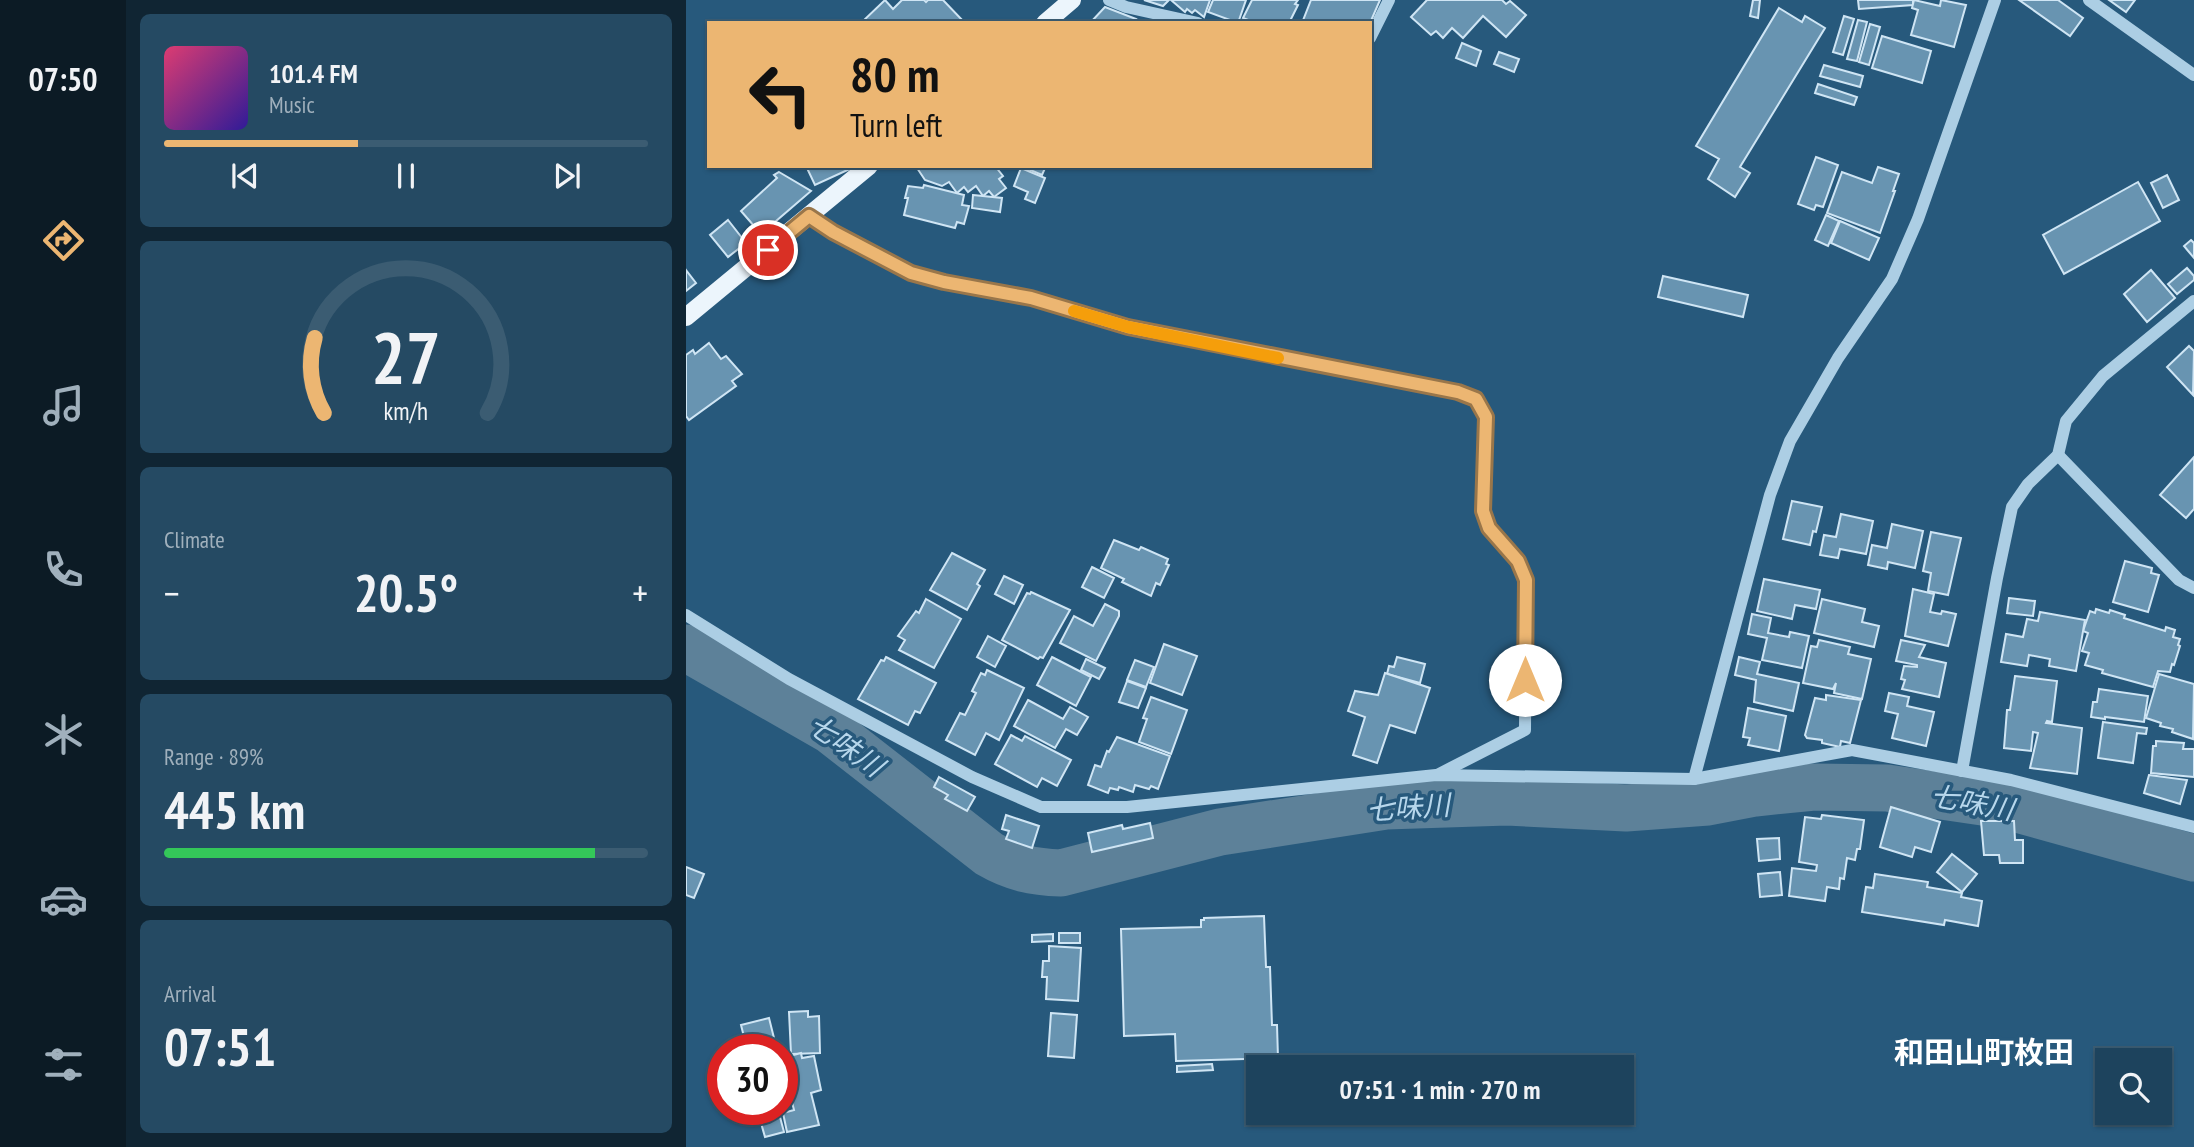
<!DOCTYPE html>
<html lang="en">
<head>
<meta charset="utf-8">
<style>
  :root { --surface:#1d435d; --page:#254a63; --text:#f1f3f6; --muted:#a0b0bc; --line:#3b5c72; --accent:#ecb672 }
  body { margin:0; font-family:"PT Sans Narrow","Noto Sans JP",sans-serif; background:var(--page); color:var(--text); height:100vh; display:flex; flex-direction:column; font-size:26px; white-space:nowrap }
  * { box-sizing:border-box; margin:0 }
  p { font-size:23px; color:var(--muted) }
  .icon { flex:none; width:38px; height:38px; fill:none; stroke:currentColor; stroke-width:2; stroke-linecap:round; stroke-linejoin:round }
  .map { position:relative; flex:1; overflow:hidden }
  .side { display:flex; flex-direction:column; gap:14px; padding:14px; background:#102533; width:560px }
  .side>* { flex:none }
  .hud { position:absolute; left:21px; top:21px; width:665px; height:147px; border-radius:0px; box-shadow:0 2px 5px #0004,0 0 0 2px var(--line); background:#ecb672; color:#111; overflow:hidden }
  .fabs { position:absolute; left:1409px; top:1048px; display:grid; gap:14px }
  .fabs a { display:grid; place-items:center; width:77px; height:77px; border-radius:0px; background:var(--surface); box-shadow:0 2px 5px #0004,0 0 0 2px var(--line); font-size:35px }
  .speed { position:absolute; left:21px; top:1034px; display:flex; gap:14px; font-size:35px; font-weight:700; text-align:center }
  .speed>* { display:grid; place-content:center; width:91px; height:91px; border-radius:50%; background:var(--surface); box-shadow:0 2px 5px #0004,0 0 0 2px var(--line); line-height:1 }
  .speed .limit { border:10px solid #d22; background:#fff; color:#111 }
  .pin { position:absolute; display:grid; place-items:center; width:60px; height:60px; color:#fff; margin:-30px; border:4px solid #fff; border-radius:50%; box-shadow:0 2px 7px #0007 }
  .me { position:absolute; width:77px; margin:-38px; rotate:0deg; stroke-linejoin:round; filter:drop-shadow(0 0 5px #0008) }
  .turn { display:flex; align-items:center; gap:24px; height:147px; padding:0 28px; font-size:32px }
  .turn .icon { width:91px; height:91px; stroke-width:2.5 }
  .turn b { display:block; font-size:49px; line-height:60px }
  .big { font-size:52px; font-weight:700; line-height:1.1 }
  .side .tile { flex:1; display:flex; flex-direction:column; justify-content:center; gap:10px; min-width:0; padding:0 24px; border-radius:10px; background:var(--page) }
  .side .dial { align-items:center; gap:0 }
  .dial svg { height:182px; overflow:visible; fill:none; stroke:var(--line); stroke-width:7; stroke-linecap:round; text-anchor:middle }
  .dial text { fill:var(--text); stroke:none }
  .song { display:flex; align-items:center; gap:21px }
  .cover { width:84px; height:84px; border-radius:10px; background:linear-gradient(135deg,hsl(340 70% 55%),hsl(250 70% 35%)) }
  .played { height:7px; border-radius:4px; background:linear-gradient(90deg,var(--accent) 40%,var(--line) 40%) }
  .keys { display:flex; justify-content:space-around; direction:ltr }
  .heat { display:flex; justify-content:space-between; align-items:center; font-size:38px; direction:ltr }
  .charge { height:10px; border-radius:5px; background:linear-gradient(90deg,#34c759 89%,var(--line) 0) }
  .trip { position:absolute; left:560px; top:1055px; width:388px; height:70px; border-radius:0px; background:var(--surface); box-shadow:0 2px 5px #0004,0 0 0 2px var(--line); font-weight:700; line-height:70px; text-align:center }
  main { display:flex; flex:1; min-height:0 }
  .tab-bar { display:flex; flex-direction:column; width:126px; justify-content:space-around; align-items:center; background:#0c1b25; color:var(--muted) }
  .tab-bar .icon { width:49px; height:49px }
  .tab-bar .selected { color:var(--accent) }
  .tab-bar b { font-size:32px; color:var(--text) }
  .map>svg:first-child { display:block }
  .lines { fill:none; stroke-linecap:round; stroke-linejoin:round }
  .river { stroke:#5d8199; stroke-width:47 }
  .building { fill:#6894b1; stroke:#cfe5f4; stroke-width:2 }
  .minor { stroke:#accee4; stroke-width:12 }
  .major { stroke:#ecf5fc; stroke-width:18 }
  .route-casing { stroke:#99764a; stroke-width:18 }
  .route { stroke:#ecb672; stroke-width:12 }
  .slow { stroke:#f59e0b; stroke-width:12 }
  .labels { text-anchor:middle; dominant-baseline:central; stroke-width:7; stroke-linejoin:round; paint-order:stroke }
  .water-label { font-size:28px; font-style:italic; fill:#b7d7ec; stroke:#27597c }
  .quarter-label { font-size:30px; font-weight:bold; fill:#fff; stroke:#27597c }
</style>
</head>
<body>
<main>
<nav class="tab-bar">
<b>07:50</b>
<svg class="icon selected" aria-label="directions" viewBox="0 0 24 24"><path d="M12 3l9 9-9 9-9-9zM9 14v-3h6M13 9l2 2-2 2"/></svg>
<svg class="icon" aria-label="music" viewBox="0 0 24 24"><path d="M9 18V5l10-2v13"/><circle cx="6" cy="18" r="3"/><circle cx="16" cy="16" r="3"/></svg>
<svg class="icon" aria-label="phone" viewBox="0 0 24 24"><path d="M5 4h4l2 5-3 2q2 4 5 5l2-3 5 2v4C11 20 4 13 5 4z"/></svg>
<svg class="icon" aria-label="climate" viewBox="0 0 24 24"><path d="M12 3v18M4 7l16 10M4 17L20 7"/></svg>
<svg class="icon" aria-label="car" viewBox="0 0 24 24"><path d="M5 17H2v-5l4-1 3-4h7l3 4 3 1v5h-3M9 17h6M6 11h13"/><circle cx="7" cy="17" r="2"/><circle cx="17" cy="17" r="2"/></svg>
<svg class="icon" aria-label="filters" viewBox="0 0 24 24"><path d="M4 7h16M4 17h16"/><circle cx="9" cy="7" r="2"/><circle cx="15" cy="17" r="2"/></svg>
</nav>
<section class="side">
<div class="tile">
<div class="song"><i class="cover"></i><div><b>101.4 FM</b><p>Music</p></div></div>
<div class="played"></div>
<div class="keys"><svg class="icon" aria-label="previous" viewBox="0 0 24 24"><path d="M18 5L8 12l10 7zM5 5v14"/></svg><svg class="icon" aria-label="pause" viewBox="0 0 24 24"><path d="M8 5v14M16 5v14"/></svg><svg class="icon" aria-label="next" viewBox="0 0 24 24"><path d="M6 5l10 7-10 7zM19 5v14"/></svg></div>
</div>
<div class="tile dial"><svg viewBox="0 0 100 80">
<path d="M14 69A42 42 0 1 1 86 69"/>
<path d="M14 69A42 42 0 0 1 10 36" stroke="#ecb672"/>
<text x="50" y="56" font-size="32" font-weight="700">27</text>
<text x="50" y="72" font-size="11">km/h</text>
</svg></div>
<div class="tile"><p>Climate</p>
<div class="heat"><a>−</a><b class="big">20.5°</b><a>+</a></div>
</div>
<div class="tile"><p>Range · 89%</p><b class="big">445 km</b><div class="charge"></div></div>
<div class="tile"><p>Arrival</p><b class="big">07:51</b></div>
</section>
<div class="map">
<svg width="1508" height="1147" viewBox="0 0 1508 1147">
  <rect width="100%" height="100%" fill="#27597c"/>
  <g class="lines">
    <path class="river" d="M 0,648 L 144,730 L 303,854 C 327,868 347,872 375,873 L 534,832 L 700,806 L 821,802 L 940,808 L 1022,802 L 1069,793 L 1128,787 L 1201,788 L 1317,805 L 1508,858"/>
  </g>
  <g class="building">
    <polygon points="199,0 207,9 216,0 238,0 240,2 242,0 257,0 279,23 176,22"/>
    <polygon points="458,0 483,0 477,6"/>
    <polygon points="485,0 524,0 518,17 509,10 506,13 501,9 499,12"/>
    <polygon points="527,0 560,0 552,23 522,12"/>
    <polygon points="566,0 612,0 609,4 612,5 603,23 570,23 557,18"/>
    <polygon points="625,0 694,0 684,23 616,23"/>
    <polygon points="741,0 816,0 820,4 824,1 840,15 820,37 797,16 777,38 766,28 757,38 750,31 745,35 725,17"/>
    <polygon points="1067,0 1074,0 1072,18 1064,16"/>
    <polygon points="1172,0 1227,0 1227,5 1173,9"/>
    <polygon points="1228,0 1254,6 1255,0 1280,5 1268,47 1225,35 1232,10 1226,8"/>
    <polygon points="1333,0 1372,0 1397,18 1384,36"/>
    <polygon points="1423,0 1449,0 1440,12"/>
    <polygon points="419,7 450,19 447,23 404,23"/>
    <polygon points="1093,8 1116,22 1119,16 1139,28 1054,167 1064,173 1049,197 1022,179 1033,159 1010,146"/>
    <polygon points="1158,16 1168,19 1157,55 1147,52"/>
    <polygon points="1172,20 1181,22 1171,61 1161,59"/>
    <polygon points="1184,24 1194,27 1183,65 1173,62"/>
    <polygon points="1196,36 1245,51 1236,83 1186,68"/>
    <polygon points="776,43 795,51 790,66 770,58"/>
    <polygon points="813,52 833,59 828,72 808,64"/>
    <polygon points="1138,65 1177,76 1174,87 1134,76"/>
    <polygon points="1132,84 1171,97 1168,105 1129,93"/>
    <polygon points="1130,157 1152,165 1137,207 1130,205 1128,210 1112,204"/>
    <polygon points="120,166 168,166 168,167 129,185"/>
    <polygon points="233,166 309,166 317,176 313,179 320,188 308,197 303,191 297,196 290,186 282,192 278,187 271,193 263,182 256,186 239,180 231,168"/>
    <polygon points="335,166 360,166 356,175"/>
    <polygon points="1192,167 1213,174 1207,191 1209,191 1194,233 1141,213 1156,172 1186,183"/>
    <polygon points="335,168 359,178 349,203 339,199 342,192 328,186"/>
    <polygon points="93,172 125,191 75,234 55,211 91,178 88,175"/>
    <polygon points="1481,175 1493,200 1477,208 1465,183"/>
    <polygon points="1452,182 1474,221 1378,274 1357,235"/>
    <polygon points="238,185 278,195 276,205 283,206 278,224 271,222 269,228 218,215 222,198 219,198 222,186 237,188"/>
    <polygon points="287,195 316,198 314,212 286,208"/>
    <polygon points="1140,215 1153,221 1142,246 1129,240"/>
    <polygon points="42,220 60,243 42,257 24,235"/>
    <polygon points="1154,221 1193,238 1183,260 1145,243"/>
    <polygon points="1505,240 1508,243 1508,258 1498,246"/>
    <polygon points="1501,268 1508,276 1508,280 1491,294 1482,284"/>
    <polygon points="0,270 10,283 0,291"/>
    <polygon points="1465,270 1489,298 1461,322 1438,294"/>
    <polygon points="977,276 1062,295 1057,317 972,297"/>
    <polygon points="23,343 35,359 40,356 56,374 46,381 50,386 3,420 0,416 0,355 7,350 9,354"/>
    <polygon points="1503,346 1508,351 1507,395 1481,367"/>
    <polygon points="1508,457 1508,509 1500,518 1474,495"/>
    <polygon points="1106,501 1136,507 1130,532 1127,531 1124,545 1097,539"/>
    <polygon points="1155,514 1187,521 1180,554 1154,549 1152,558 1134,555 1138,535 1150,537"/>
    <polygon points="1206,524 1237,531 1229,568 1202,562 1201,569 1182,565 1186,545 1201,548"/>
    <polygon points="1245,532 1275,538 1262,595 1242,591 1245,573 1237,571"/>
    <polygon points="428,540 453,550 455,547 482,559 480,564 483,565 474,585 470,583 465,596 436,582 438,579 415,568"/>
    <polygon points="266,553 299,570 291,584 294,586 281,610 244,590"/>
    <polygon points="1439,561 1466,568 1465,573 1473,575 1462,612 1427,602"/>
    <polygon points="406,567 428,578 418,598 396,587"/>
    <polygon points="318,576 337,585 328,604 309,594"/>
    <polygon points="1078,579 1134,590 1130,609 1109,605 1106,619 1071,611"/>
    <polygon points="1227,589 1248,594 1244,612 1255,614 1256,611 1270,614 1262,646 1219,636"/>
    <polygon points="345,592 384,610 357,658 354,657 352,659 316,640 341,593 344,594"/>
    <polygon points="1323,598 1349,601 1347,616 1321,613"/>
    <polygon points="240,599 275,619 248,668 213,650 219,640 212,636 230,611 233,613"/>
    <polygon points="1136,599 1179,609 1176,622 1193,626 1188,647 1128,633"/>
    <polygon points="419,604 433,611 433,616 410,661 374,643 388,616 407,626"/>
    <polygon points="1410,609 1423,613 1424,610 1439,615 1438,618 1479,631 1480,627 1489,630 1487,637 1494,639 1492,645 1494,646 1488,665 1486,664 1484,672 1472,671 1467,687 1416,673 1417,670 1399,665 1403,653 1396,651 1402,633 1397,631 1404,611 1409,613"/>
    <polygon points="1354,612 1399,620 1390,671 1363,666 1364,659 1343,655 1341,666 1315,662 1320,634 1337,637 1341,619 1352,621"/>
    <polygon points="1066,614 1085,618 1082,633 1103,637 1104,632 1123,636 1116,668 1076,660 1081,638 1062,634"/>
    <polygon points="302,636 320,646 309,667 291,657"/>
    <polygon points="1133,640 1164,647 1162,654 1185,659 1176,699 1148,693 1150,683 1147,689 1117,683 1125,646 1131,647"/>
    <polygon points="1215,640 1239,645 1233,657 1260,663 1253,697 1216,689 1219,680 1215,679 1218,666 1231,667 1231,665 1210,661"/>
    <polygon points="478,644 511,656 496,695 464,683"/>
    <polygon points="200,657 250,683 234,713 229,711 222,725 172,699 195,660 198,661"/>
    <polygon points="366,657 405,677 390,706 351,685"/>
    <polygon points="711,657 739,664 734,683 701,674 703,666 708,667"/>
    <polygon points="1053,657 1074,662 1071,674 1113,683 1107,711 1068,702 1070,680 1049,675"/>
    <polygon points="400,659 419,668 413,679 395,670"/>
    <polygon points="449,660 468,667 460,687 441,680"/>
    <polygon points="301,670 338,688 313,740 300,733 289,755 260,740 274,713 279,715 290,693 286,691 295,673 299,675"/>
    <polygon points="699,673 744,688 729,733 704,725 691,763 667,755 679,717 662,711 669,691 692,695"/>
    <polygon points="1473,674 1508,684 1507,739 1486,732 1487,729 1474,726 1475,723 1460,718"/>
    <polygon points="1329,676 1371,681 1366,722 1361,721 1360,723 1396,728 1391,774 1344,768 1352,733 1347,732 1345,751 1318,748 1321,710 1324,710"/>
    <polygon points="441,681 460,688 452,708 433,702"/>
    <polygon points="1413,689 1462,696 1458,722 1419,717 1419,719 1405,717 1407,702 1411,702"/>
    <polygon points="1203,693 1223,697 1221,706 1248,712 1240,746 1206,738 1212,714 1199,711"/>
    <polygon points="1140,695 1175,700 1164,743 1155,741 1154,747 1136,743 1136,740 1121,738 1119,735 1129,698 1140,700"/>
    <polygon points="465,697 501,710 485,754 453,742 461,719 457,718"/>
    <polygon points="342,700 377,719 384,707 402,717 391,735 380,729 369,748 328,726"/>
    <polygon points="1062,708 1100,716 1093,751 1062,745 1064,738 1057,737"/>
    <polygon points="1417,722 1461,728 1460,734 1451,733 1447,763 1412,758"/>
    <polygon points="325,735 336,741 339,736 385,760 371,786 356,778 351,787 309,764"/>
    <polygon points="431,737 484,756 472,789 465,786 463,789 449,785 447,792 433,787 432,790 424,788 422,793 402,785 409,765 415,767 421,751 423,752"/>
    <polygon points="1470,741 1498,743 1497,749 1508,749 1508,777 1465,773 1467,746 1470,746"/>
    <polygon points="1463,775 1501,780 1494,804 1458,793"/>
    <polygon points="253,777 289,797 281,811 259,799 262,795 248,787"/>
    <polygon points="1205,807 1254,822 1245,852 1229,847 1226,857 1194,847"/>
    <polygon points="320,815 353,826 346,848 320,839 323,831 316,829"/>
    <polygon points="1136,815 1178,820 1174,849 1171,849 1169,860 1161,858 1158,879 1154,878 1153,889 1141,887 1139,901 1103,896 1106,868 1130,871 1131,865 1113,862 1119,817 1135,819"/>
    <polygon points="1295,821 1328,821 1329,840 1337,840 1337,863 1314,863 1313,855 1298,855"/>
    <polygon points="464,823 467,838 406,852 402,833 436,825 437,829"/>
    <polygon points="1093,838 1094,859 1073,861 1071,839"/>
    <polygon points="1266,854 1291,874 1276,892 1251,872"/>
    <polygon points="0,867 18,874 8,898 0,895"/>
    <polygon points="1094,872 1096,895 1074,897 1072,874"/>
    <polygon points="1189,874 1242,882 1241,887 1276,893 1275,897 1296,901 1292,926 1259,920 1258,925 1176,912 1180,887 1187,888"/>
    <polygon points="578,916 580,967 584,967 586,1025 591,1025 592,1058 490,1061 489,1034 438,1036 435,929 515,927 515,920 518,920 518,918"/>
    <rect x="373" y="933" width="21" height="10"/>
    <polygon points="367,934 367,941 346,942 346,935"/>
    <polygon points="363,946 395,948 392,1001 360,999 361,977 356,977 357,961 363,961"/>
    <polygon points="122,1011 122,1017 133,1016 134,1053 105,1054 103,1012"/>
    <polygon points="365,1013 391,1015 388,1058 362,1056"/>
    <polygon points="83,1018 89,1042 61,1049 55,1025"/>
    <polygon points="115,1053 116,1058 128,1056 135,1090 125,1093 133,1125 101,1132 97,1113 108,1110 106,1102 96,1104 96,1058"/>
    <polygon points="526,1064 527,1070 491,1072 491,1066"/>
    <polygon points="66,1110 93,1110 94,1112 68,1118"/>
    <polygon points="94,1117 98,1132 79,1137 75,1123"/>
  </g>
  <g class="lines">
    <g class="minor">
      <polyline points="423,0 440,7 512,23"/>
      <polyline points="1403,0 1508,75"/>
      <polyline points="684,38 703,0"/>
      <polyline points="123,216 147,232 225,273 258,282 345,298 442,327 772,392 790,399 800,417 797,511 803,528 832,561 840,580 839,730 753,774"/>
      <polyline points="1372,455 1493,580 1508,588"/>
      <polyline points="0,615 103,679 286,777 355,807 441,807 750,775 1008,779 1166,750 1325,780 1508,827"/>
      <polyline points="1276,771 1311,578 1326,507 1342,484 1372,455 1380,421 1417,376 1508,301"/>
      <polyline points="1008,779 1084,495 1104,441 1152,358 1206,279 1232,219 1309,0"/>
    </g>
    <g class="major">
      <polyline points="359,23 386,0"/>
      <polyline points="0,317 183,166"/>
    </g>
  </g>
  <g class="lines">
    <defs>
      <polyline id="route" points="82,250 123,216 147,232 225,273 258,282 345,298 442,327 772,392 790,399 800,417 797,511 803,528 832,561 840,580 839,680"/>
    </defs>
    <use href="#route" class="route-casing"/>
    <use href="#route" class="route"/>
    <polyline class="slow" points="388,311 442,327 592,358"/>
  </g>
  <g class="labels">
    <g class="water-label">
      <text transform="translate(160 745) rotate(35)">七味川</text>
      <text transform="translate(1286 802) rotate(10)">七味川</text>
      <text transform="translate(722 807) rotate(-4)">七味川</text>
    </g>
    <g class="quarter-label">
      <text x="1298" y="1051">和田山町枚田</text>
    </g>
  </g>
</svg>
<div class="fabs">
<a><svg class="icon" aria-label="search" viewBox="0 0 24 24"><circle cx="10" cy="10" r="6"/><path d="M15 15l6 6"/></svg></a>
</div>
<div class="speed"><div class="limit">30</div></div>
<div class="pin" style="left:82px;top:250px;background:#d93025"><svg class="icon" aria-label="arrive" viewBox="0 0 24 24"><path d="M6 21V4h12l-3 4 3 4H6"/></svg></div>
<svg class="me" style="left:839px;top:680px" viewBox="-20 -20 40 40"><circle r="19" fill="#fff"/><path d="M0-13L10 11 0 6-10 11z" fill="#ecb672"/></svg>
<div class="trip">07:51 · 1 min · 270 m</div>
<div class="hud">
<div class="turn"><svg class="icon" aria-label="left" viewBox="0 0 24 24"><path d="M17 20v-9H6M10 6l-5 5 5 5"/></svg><div><b>80 m</b>Turn left</div></div>
</div>
</div>
</main>
</body>
</html>
